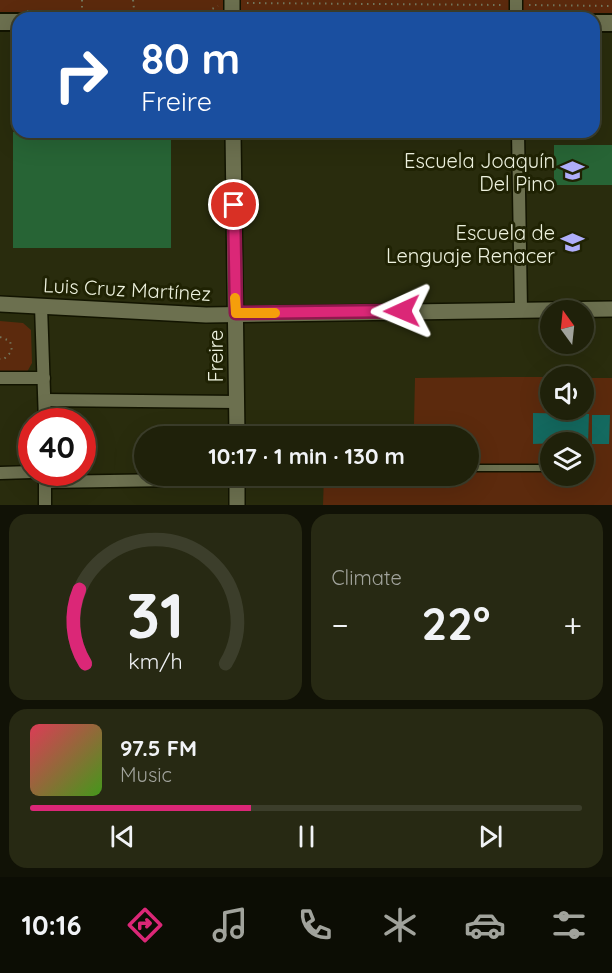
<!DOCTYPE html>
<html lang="en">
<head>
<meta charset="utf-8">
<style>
  :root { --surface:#1f210a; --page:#272913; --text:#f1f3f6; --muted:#a1a39c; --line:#3c3e2b; --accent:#db2777 }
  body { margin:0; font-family:Quicksand,sans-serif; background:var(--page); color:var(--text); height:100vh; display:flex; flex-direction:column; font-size:22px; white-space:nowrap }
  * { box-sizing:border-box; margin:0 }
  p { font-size:20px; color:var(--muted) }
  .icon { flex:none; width:33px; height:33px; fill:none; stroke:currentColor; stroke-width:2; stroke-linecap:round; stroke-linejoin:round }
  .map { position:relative; height:505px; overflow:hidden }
  .side { display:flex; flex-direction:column; gap:9px; padding:9px; background:#111206; flex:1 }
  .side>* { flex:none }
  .top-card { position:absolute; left:12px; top:12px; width:588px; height:126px; border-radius:18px; box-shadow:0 6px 24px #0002,0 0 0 2px var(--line); background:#1a4fa0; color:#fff; overflow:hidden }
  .needle { width:39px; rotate:345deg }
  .tools { position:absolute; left:540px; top:300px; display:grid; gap:12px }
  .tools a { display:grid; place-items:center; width:54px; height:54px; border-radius:50%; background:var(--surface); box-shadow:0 6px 24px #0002,0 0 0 2px var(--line); font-size:30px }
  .speed { position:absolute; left:18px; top:408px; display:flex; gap:12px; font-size:30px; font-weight:700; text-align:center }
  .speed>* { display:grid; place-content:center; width:78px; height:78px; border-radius:50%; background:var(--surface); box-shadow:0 6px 24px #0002,0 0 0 2px var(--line); line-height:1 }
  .speed .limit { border:9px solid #d22; background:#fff; color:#111 }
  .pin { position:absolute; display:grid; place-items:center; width:51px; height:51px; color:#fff; margin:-26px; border:3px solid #fff; border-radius:50%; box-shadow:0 2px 6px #0007 }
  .me { position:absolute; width:66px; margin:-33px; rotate:269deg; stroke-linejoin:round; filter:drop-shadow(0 0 4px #0008) }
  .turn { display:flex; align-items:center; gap:21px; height:126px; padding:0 30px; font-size:27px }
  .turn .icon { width:78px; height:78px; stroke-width:2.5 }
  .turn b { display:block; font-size:42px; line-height:51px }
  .big { font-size:45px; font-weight:700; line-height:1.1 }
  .side .widget { flex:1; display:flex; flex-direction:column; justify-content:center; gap:9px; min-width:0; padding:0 21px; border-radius:18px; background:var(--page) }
  .side .dial { align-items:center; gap:0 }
  .dial svg { height:156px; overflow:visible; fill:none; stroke:var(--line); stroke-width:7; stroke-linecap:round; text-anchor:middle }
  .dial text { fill:var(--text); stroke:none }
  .song { display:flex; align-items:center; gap:18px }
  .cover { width:72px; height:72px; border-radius:9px; background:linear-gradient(135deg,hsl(350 70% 55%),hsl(100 70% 35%)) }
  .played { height:6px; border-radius:3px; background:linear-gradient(90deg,var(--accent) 40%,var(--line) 40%) }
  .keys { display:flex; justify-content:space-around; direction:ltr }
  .heat { display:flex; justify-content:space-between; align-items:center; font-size:33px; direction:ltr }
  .side .tiles { flex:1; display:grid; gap:9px; grid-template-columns:1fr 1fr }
  .widget:last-child { grid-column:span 2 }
  .trip { position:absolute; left:134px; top:426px; width:345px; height:60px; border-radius:30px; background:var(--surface); box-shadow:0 6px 24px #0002,0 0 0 2px var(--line); font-weight:700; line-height:60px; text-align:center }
  .tabs { display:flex; height:96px; justify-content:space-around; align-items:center; background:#0c0d04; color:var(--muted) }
  .tabs .icon { width:42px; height:42px }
  .tabs .selected { color:var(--accent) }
  .tabs b { font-size:27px; color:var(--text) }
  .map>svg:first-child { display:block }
  .green { fill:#5c2a0d; fill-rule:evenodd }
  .water { fill:#146a60 }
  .building { fill:#276435 }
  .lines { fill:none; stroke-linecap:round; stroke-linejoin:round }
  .service-casing { stroke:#121400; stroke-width:9 }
  .minor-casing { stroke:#121400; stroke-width:15 }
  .tertiary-casing { stroke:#121400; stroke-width:18 }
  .secondary-casing { stroke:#121400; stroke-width:20 }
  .path { stroke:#74775d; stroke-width:2; stroke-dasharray:1.5 4.5; stroke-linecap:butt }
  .service { stroke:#6c704f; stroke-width:6 }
  .minor { stroke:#6c704f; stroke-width:12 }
  .tertiary { stroke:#6c704f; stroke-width:15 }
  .secondary { stroke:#6c704f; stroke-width:16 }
  .route-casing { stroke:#8e194d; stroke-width:15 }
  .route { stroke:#db2777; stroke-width:10 }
  .slow { stroke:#f59e0b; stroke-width:10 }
  .labels { text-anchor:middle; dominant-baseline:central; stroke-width:6; stroke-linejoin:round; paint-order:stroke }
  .poi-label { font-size:20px; fill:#eef2df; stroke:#1f2203; text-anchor:end }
  .street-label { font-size:20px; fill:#eef2df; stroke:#1f2203 }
</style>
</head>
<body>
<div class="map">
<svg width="612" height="505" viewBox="0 0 612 505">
  <rect width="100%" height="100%" fill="#292c0d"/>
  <g class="green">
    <rect x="0" y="0" width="612" height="15"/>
    <polygon points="0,321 23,323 31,330 32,363 27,372 0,371"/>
    <path d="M 502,377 L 550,377 L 550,410 L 584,410 L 584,378 L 612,378 L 612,505 L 323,505 L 324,476 L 468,476 L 468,436 L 255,436 L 254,424 L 414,424 L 415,378 ZM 550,442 L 584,442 L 584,476 L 550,476 Z"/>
  </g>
  <g class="water">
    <polygon points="533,413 589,414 588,444 584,444 584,442 533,444"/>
    <polygon points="592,415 610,415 609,444 592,444"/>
  </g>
  <g class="building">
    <polygon points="13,132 133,132 133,136 171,136 171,248 13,248"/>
    <rect x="554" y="145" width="58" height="40"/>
  </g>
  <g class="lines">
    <defs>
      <g id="service">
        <polyline points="237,431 268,431 284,436"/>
        <polyline points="468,468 542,468"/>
      </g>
      <g id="minor">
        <polyline points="516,0 516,18"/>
        <polyline points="518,132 521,310"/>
        <polyline points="41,306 45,422"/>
        <polyline points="0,378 44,378"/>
        <polyline points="45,400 236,402"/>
        <polyline points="45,472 45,505"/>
        <polyline points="0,473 32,472"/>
        <polyline points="45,482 237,479"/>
      </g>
      <g id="tertiary">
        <polyline points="232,0 232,18"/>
        <polyline points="233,132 237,436"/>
        <polyline points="0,304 206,315 612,309"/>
        <polyline points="237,505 237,476"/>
      </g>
      <g id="secondary">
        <polyline points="0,22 18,22"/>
        <polyline points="594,23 612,23"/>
      </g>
    </defs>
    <use href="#service" class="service-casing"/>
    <use href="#minor" class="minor-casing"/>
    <use href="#tertiary" class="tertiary-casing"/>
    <use href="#secondary" class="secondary-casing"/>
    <g class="path">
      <polyline points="82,0 82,11"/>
      <polyline points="133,0 134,9"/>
      <polyline points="247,3 503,5"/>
      <polyline points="529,5 612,6"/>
      <polyline points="27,11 208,11 218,6"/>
      <polyline points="0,337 10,341 12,351 4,359 0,359"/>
    </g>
    <use href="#service" class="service"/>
    <use href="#minor" class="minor"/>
    <use href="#tertiary" class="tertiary"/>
    <use href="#secondary" class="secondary"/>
  </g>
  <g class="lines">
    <defs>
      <polyline id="route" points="234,205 236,313 402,311"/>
    </defs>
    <use href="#route" class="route-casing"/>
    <use href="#route" class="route"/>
    <polyline class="slow" points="235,298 236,313 275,313"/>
  </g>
  <defs>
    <symbol id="school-bare" viewBox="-9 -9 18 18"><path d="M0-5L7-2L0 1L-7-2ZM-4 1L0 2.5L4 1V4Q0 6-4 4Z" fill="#afaefa" stroke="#1f2203" stroke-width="2.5" paint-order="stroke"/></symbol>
  </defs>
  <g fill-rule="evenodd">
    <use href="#school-bare" x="556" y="154" width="33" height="33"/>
    <use href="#school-bare" x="556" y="226" width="33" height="33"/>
  </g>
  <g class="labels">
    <g class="poi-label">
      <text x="555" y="160">Escuela Joaquín<tspan x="555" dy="23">Del Pino</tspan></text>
      <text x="555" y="232">Escuela de<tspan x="555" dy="23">Lenguaje Renacer</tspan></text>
    </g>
    <g class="street-label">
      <text transform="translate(127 289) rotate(3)">Luis Cruz Martínez</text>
      <text transform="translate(215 356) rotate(-90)">Freire</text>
    </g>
  </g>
</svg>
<div class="tools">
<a><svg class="needle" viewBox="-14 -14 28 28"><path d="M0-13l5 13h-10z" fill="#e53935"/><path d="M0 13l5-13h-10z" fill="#a1a39c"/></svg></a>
<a><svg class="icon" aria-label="sound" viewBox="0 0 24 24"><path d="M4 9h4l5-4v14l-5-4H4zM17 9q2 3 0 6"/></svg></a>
<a><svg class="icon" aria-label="layers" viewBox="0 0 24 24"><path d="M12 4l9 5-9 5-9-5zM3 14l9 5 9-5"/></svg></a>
</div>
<div class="speed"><div class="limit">40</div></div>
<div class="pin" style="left:234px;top:205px;background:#d93025"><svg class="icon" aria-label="arrive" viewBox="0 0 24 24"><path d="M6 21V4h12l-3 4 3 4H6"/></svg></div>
<svg class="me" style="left:402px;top:311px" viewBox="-20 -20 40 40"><path d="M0-17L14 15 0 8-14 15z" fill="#db2777" stroke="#fff" stroke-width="4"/></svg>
<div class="trip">10:17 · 1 min · 130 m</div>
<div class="top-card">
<div class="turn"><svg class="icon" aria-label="right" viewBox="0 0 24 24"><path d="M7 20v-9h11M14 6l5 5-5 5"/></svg><div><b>80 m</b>Freire</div></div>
</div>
</div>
<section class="side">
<div class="tiles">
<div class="widget dial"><svg viewBox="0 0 100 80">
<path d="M14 69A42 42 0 1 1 86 69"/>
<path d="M14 69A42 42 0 0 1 11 31" stroke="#db2777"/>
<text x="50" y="56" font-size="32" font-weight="700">31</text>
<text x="50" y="72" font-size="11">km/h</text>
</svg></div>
<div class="widget"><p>Climate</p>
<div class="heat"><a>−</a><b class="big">22°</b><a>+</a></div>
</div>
<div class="widget">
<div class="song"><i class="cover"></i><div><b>97.5 FM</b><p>Music</p></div></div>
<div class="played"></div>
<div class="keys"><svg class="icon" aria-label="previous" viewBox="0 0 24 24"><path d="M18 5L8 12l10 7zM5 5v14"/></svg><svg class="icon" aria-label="pause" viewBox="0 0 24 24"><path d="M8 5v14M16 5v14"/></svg><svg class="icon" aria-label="next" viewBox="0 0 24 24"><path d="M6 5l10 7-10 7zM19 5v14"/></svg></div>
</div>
</div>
</section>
<nav class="tabs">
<b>10:16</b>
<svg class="icon selected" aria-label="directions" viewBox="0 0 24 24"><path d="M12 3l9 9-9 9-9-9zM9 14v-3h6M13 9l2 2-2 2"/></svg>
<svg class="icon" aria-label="music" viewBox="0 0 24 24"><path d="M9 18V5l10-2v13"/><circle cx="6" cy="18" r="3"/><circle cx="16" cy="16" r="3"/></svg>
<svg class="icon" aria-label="phone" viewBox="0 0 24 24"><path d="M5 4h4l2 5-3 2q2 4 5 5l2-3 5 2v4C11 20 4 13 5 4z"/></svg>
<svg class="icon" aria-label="climate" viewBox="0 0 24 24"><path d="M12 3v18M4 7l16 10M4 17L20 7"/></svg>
<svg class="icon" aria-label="car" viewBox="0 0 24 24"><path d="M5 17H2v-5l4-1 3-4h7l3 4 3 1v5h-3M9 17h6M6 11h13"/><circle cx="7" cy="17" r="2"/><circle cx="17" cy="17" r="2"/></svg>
<svg class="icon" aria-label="filters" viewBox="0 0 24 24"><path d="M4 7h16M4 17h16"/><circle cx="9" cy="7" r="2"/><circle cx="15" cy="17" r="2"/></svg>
</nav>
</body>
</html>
